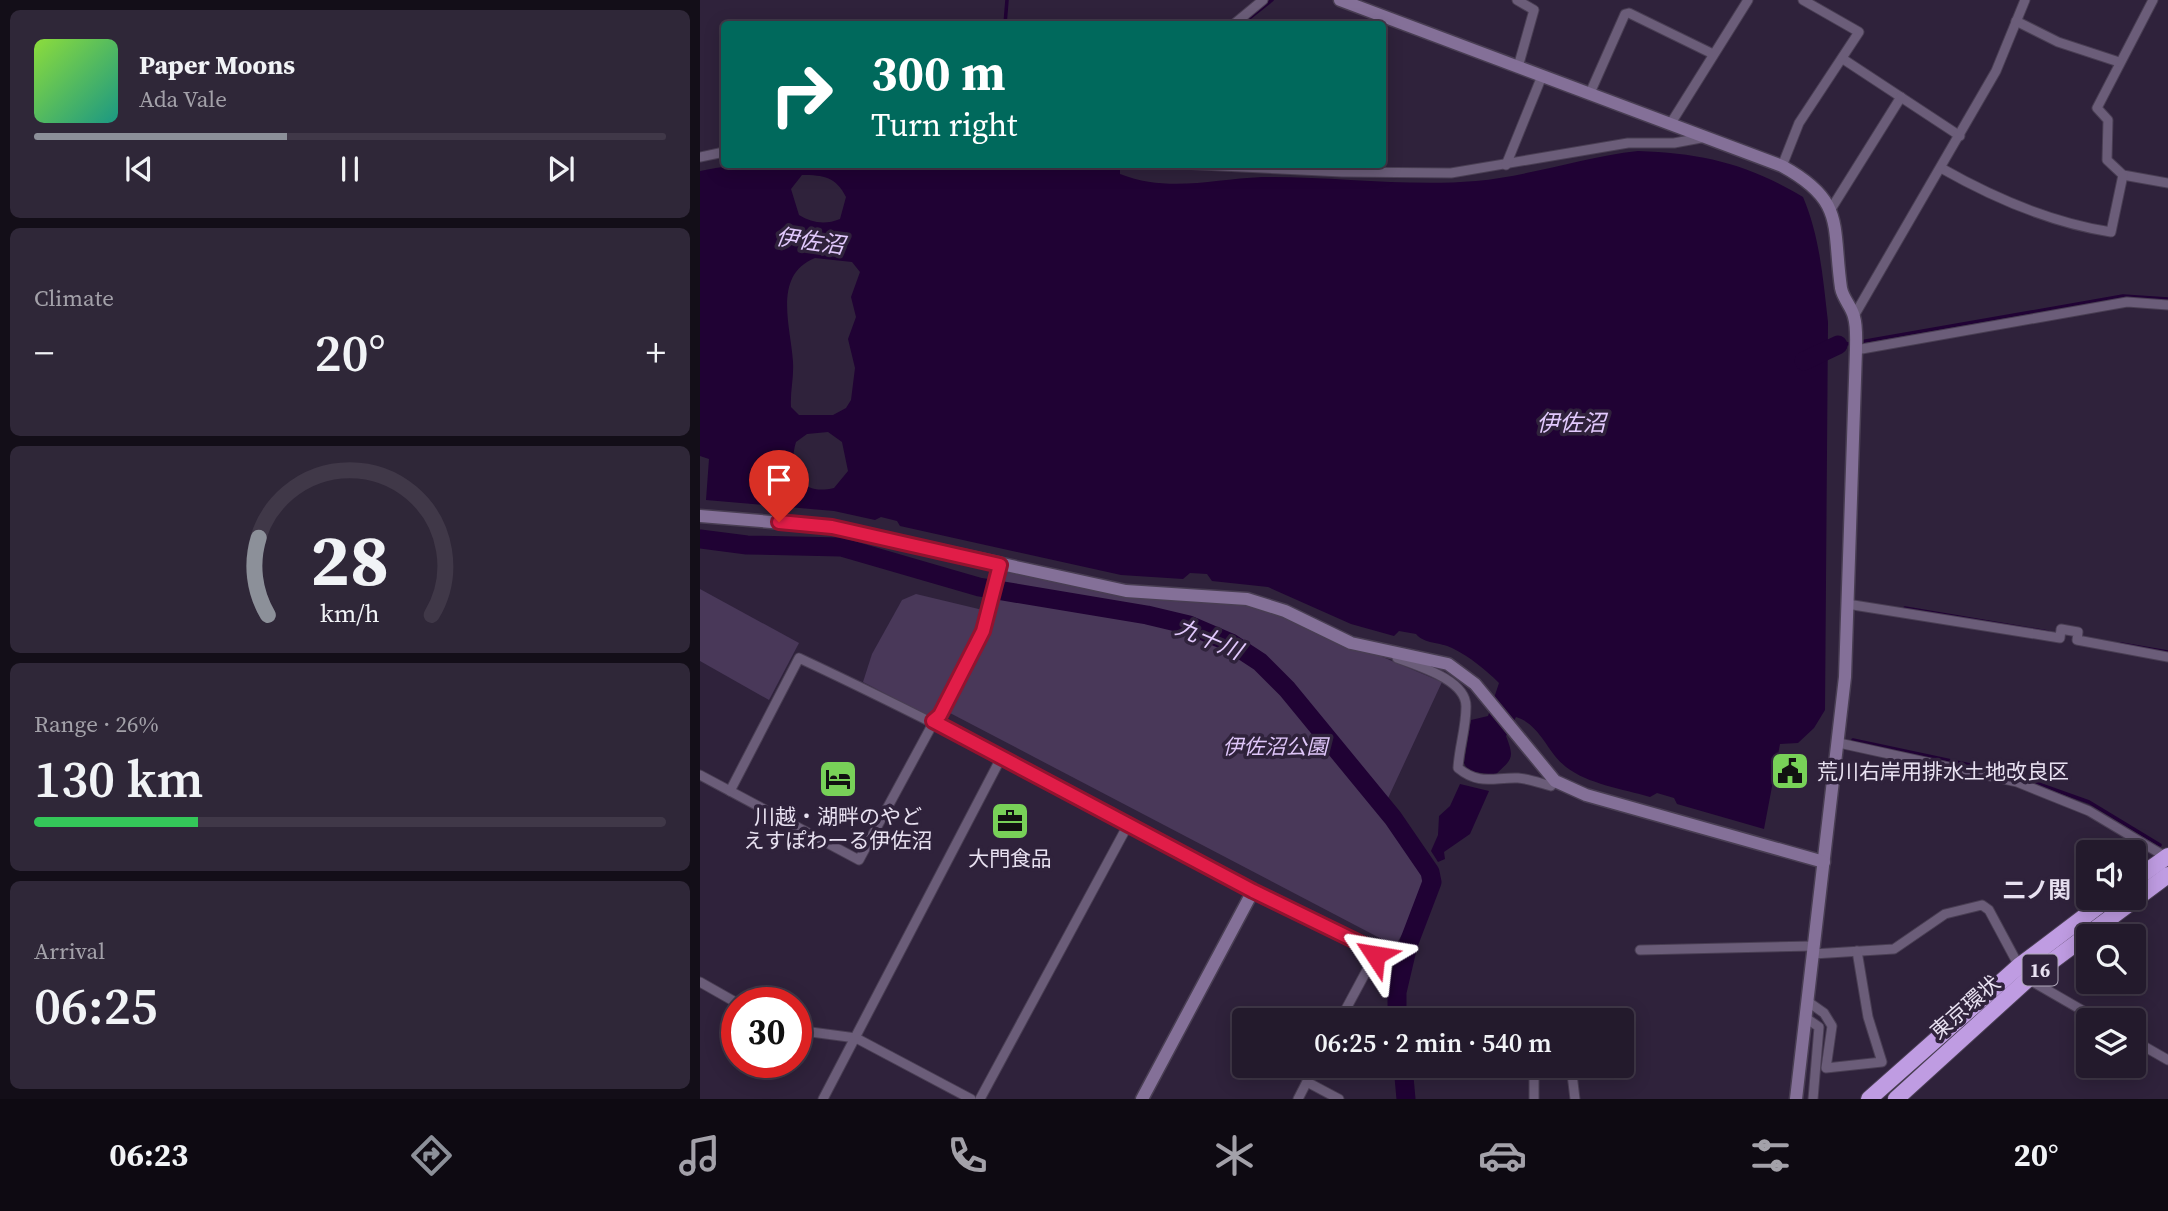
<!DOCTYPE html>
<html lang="en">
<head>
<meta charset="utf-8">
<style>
  :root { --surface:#231a2c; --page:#2f2738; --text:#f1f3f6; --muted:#a3a1a9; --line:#403848; --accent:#8c9099 }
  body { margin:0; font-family:"Source Serif 4","Noto Sans JP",serif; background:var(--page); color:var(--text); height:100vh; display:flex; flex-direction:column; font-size:26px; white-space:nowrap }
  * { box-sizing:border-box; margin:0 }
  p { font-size:23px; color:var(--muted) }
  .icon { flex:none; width:38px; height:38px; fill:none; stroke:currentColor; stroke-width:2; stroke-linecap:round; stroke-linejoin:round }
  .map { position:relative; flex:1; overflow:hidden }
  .details { display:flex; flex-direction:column; gap:10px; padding:10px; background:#130e18; width:700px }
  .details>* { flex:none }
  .hud { position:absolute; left:21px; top:21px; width:665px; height:147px; border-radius:7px; box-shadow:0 4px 18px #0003,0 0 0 2px var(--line); background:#00695c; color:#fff; overflow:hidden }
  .fabs { position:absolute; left:1376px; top:840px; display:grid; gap:14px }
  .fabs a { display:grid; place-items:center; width:70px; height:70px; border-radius:7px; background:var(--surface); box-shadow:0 4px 18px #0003,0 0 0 2px var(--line); font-size:35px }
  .speed { position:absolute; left:21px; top:987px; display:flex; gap:14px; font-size:35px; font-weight:700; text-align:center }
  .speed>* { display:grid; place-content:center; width:91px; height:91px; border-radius:50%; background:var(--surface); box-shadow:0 4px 18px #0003,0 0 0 2px var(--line); line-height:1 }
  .speed .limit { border:10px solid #d22; background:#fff; color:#111 }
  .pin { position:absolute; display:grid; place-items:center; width:60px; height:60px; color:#fff; margin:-72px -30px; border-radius:50% 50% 50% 0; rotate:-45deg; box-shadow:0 0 7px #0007 }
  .pin .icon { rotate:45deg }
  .me { position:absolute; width:77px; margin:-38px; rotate:303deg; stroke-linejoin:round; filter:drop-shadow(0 0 5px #0008) }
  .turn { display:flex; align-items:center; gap:24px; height:147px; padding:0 35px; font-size:32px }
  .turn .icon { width:91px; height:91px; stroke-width:2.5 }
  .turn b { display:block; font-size:49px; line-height:60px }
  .big { font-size:52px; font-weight:600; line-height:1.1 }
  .details .widget { flex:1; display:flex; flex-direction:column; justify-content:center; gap:10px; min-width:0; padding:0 24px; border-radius:10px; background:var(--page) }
  .details .dial { align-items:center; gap:0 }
  .dial svg { height:182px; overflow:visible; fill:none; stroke:var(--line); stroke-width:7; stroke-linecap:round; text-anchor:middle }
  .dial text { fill:var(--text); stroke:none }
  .song { display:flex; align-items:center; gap:21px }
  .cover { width:84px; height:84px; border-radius:10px; background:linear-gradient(135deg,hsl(90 70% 55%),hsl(170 70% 35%)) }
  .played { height:7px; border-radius:4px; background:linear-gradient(90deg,var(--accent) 40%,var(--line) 40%) }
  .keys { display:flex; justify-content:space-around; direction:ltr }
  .heat { display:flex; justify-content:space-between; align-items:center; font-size:38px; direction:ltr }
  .charge { height:10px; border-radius:5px; background:linear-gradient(90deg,#34c759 26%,var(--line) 0) }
  .trip { position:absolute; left:532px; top:1008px; width:402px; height:70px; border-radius:7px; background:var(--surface); box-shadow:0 4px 18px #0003,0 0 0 2px var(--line); font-weight:600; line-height:70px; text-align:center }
  .dock { display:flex; height:112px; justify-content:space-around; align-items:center; background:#0e0a12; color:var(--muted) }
  .dock .icon { width:49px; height:49px }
  .dock .selected { color:var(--accent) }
  .dock b { font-size:32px; color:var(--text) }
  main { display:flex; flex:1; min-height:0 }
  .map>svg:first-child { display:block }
  .green { fill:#493859 }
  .water { fill:#200234; fill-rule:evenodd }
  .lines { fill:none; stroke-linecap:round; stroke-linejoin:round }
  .stream { stroke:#200234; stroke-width:3.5 }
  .river { stroke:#200234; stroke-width:19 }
  .street-casing { stroke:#493e53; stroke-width:11 }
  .secondary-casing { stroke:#493e53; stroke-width:15 }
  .highway-casing { stroke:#493e53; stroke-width:18 }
  .street { stroke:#6b5d79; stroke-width:9 }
  .secondary { stroke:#847098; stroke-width:12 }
  .highway { stroke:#bf9ce2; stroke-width:16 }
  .route-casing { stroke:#92132f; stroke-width:18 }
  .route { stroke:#e11d48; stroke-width:12 }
  .labels { text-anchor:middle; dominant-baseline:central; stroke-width:7; stroke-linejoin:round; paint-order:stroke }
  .shield { fill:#2f223b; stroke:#b0a8ba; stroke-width:2 }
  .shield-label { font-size:19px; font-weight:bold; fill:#e8e1f1 }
  .park-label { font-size:21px; font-style:italic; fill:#dfc6f9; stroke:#2f223b }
  .poi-label { font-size:21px; fill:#e8e1f1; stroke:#2f223b }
  .street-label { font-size:21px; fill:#e8e1f1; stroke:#2f223b }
  .water-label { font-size:23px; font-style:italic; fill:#e2c9fd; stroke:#2f223b }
  .neighbourhood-label { font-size:23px; font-weight:bold; fill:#e8e1f1; stroke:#2f223b }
</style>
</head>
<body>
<main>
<section class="details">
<div class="widget">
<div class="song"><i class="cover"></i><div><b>Paper Moons</b><p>Ada Vale</p></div></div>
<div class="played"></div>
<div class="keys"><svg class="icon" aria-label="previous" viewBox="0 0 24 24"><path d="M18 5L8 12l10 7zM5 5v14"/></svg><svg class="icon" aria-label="pause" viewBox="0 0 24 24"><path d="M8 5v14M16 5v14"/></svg><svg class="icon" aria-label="next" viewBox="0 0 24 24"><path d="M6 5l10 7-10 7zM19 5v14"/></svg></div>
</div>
<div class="widget"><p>Climate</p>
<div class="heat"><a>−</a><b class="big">20°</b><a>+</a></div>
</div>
<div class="widget dial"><svg viewBox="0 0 100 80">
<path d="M14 69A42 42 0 1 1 86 69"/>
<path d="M14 69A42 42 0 0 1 10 35" stroke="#8c9099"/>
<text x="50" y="56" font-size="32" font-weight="700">28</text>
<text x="50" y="72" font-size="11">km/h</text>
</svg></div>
<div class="widget"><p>Range · 26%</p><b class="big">130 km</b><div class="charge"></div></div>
<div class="widget"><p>Arrival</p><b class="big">06:25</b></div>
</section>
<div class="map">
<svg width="1468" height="1099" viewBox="0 0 1468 1099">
  <rect width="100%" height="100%" fill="#2f223b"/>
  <g class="green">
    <path d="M 305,571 L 411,594 L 540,602 L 585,616 L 742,682 L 683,809 C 700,834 728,863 726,895 L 695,946 L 250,713 L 248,708 L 294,618 Z"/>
    <polygon points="0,589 99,643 69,700 0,661"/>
    <polygon points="216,594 287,611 236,712 226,715 163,682 172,654 202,600"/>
  </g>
  <g class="water">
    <path d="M 938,151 C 1002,153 1048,164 1103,197 C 1120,237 1123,279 1128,322 L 1125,710 L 1114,728 L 1098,743 L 1080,744 L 1064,829 L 977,804 L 974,798 L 957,793 L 950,797 C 923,789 888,784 866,767 C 847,752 840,724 816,717 L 806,736 C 815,759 812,759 795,775 L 768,771 L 764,763 L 771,720 L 788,716 L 799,683 C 785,669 770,657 752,648 C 740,642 724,644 716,634 L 699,631 L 694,636 L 651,624 L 568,587 L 512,581 L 507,574 L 490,573 L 483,579 L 421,575 L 200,526 L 197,521 L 181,517 L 175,520 L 134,511 L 6,500 L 9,459 L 0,456 L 0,171 C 61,158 127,164 189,164 C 209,164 228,169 248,164 L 378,164 L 420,168 L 420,174 C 469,193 513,179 562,177 C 633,176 705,187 776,181 C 831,176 883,157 938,151 ZM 102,175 C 124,175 136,177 146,197 L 140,219 C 125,225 112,223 99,215 L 91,189 ZM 115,258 L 152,262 L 160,272 L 151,297 L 156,317 L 148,339 L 155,368 L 151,400 L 146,408 L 133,415 L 99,415 L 91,407 C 90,392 94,378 93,362 C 91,327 72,275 115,258 ZM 128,432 L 142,442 L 148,471 L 134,488 C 100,496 87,472 96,442 L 107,434 Z"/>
    <polygon points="760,784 789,791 770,834 744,852 745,859 738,862 731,851 738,835 739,816 750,806"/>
  </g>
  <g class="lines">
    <g class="stream">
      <polyline points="305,24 307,0"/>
      <polyline points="542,24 572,0"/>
      <polyline points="1160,342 1423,296 1468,299"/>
      <polyline points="1138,345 1153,343"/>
      <polyline points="1205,608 1348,632"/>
      <polyline points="1421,644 1468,652"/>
      <polyline points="1153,740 1308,773 1389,802 1460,845"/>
    </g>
    <g class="river">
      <polyline points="1104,361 1138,345"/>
      <polyline points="0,539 47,545 141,547 279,587 447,615 489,625 531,643 560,662 587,689 693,818 730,872 732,882 708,945 697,992 697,1020"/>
      <polyline points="703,1066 706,1099"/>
    </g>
    <defs>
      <g id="street">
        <polyline points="817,0 834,10 818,67"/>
        <polyline points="1453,0 1397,108 1408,120 1407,160 1423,175 1468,183"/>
        <polyline points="1316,21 1358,42 1419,62"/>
        <polyline points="534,24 563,0"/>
        <polyline points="1143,59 1260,136"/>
        <polyline points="890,93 925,14 929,13 1013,54"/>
        <polyline points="971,123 1048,0"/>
        <polyline points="0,157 24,152"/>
        <polyline points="481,164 642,172 751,173 928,143 974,143 1001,138"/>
        <polyline points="806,165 842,76"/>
        <polyline points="1082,166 1099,123 1159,32 1103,0"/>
        <path d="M 1241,168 C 1292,197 1352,223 1411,232 L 1423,175"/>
        <polyline points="1131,209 1201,97"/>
        <polyline points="1154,316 1296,71 1325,0"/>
        <polyline points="1156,350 1427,302 1468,305"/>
        <polyline points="1147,604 1360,638 1361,629 1378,632 1377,640 1468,657"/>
        <path d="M 697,658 C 718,666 767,680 766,707 C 766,728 759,748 758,768 C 780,786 794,777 818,778 C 830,779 840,783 851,786 L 855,781"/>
        <polyline points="1139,743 1317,782 1389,811 1466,857"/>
        <polyline points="0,775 159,860 283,631 300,564"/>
        <path d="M 30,791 L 99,658 C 294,749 481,855 674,950 L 675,955 L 640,1020"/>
        <polyline points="940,950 1114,946"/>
        <polyline points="1113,954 1194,949 1245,914 1282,905 1289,910 1319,966"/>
        <polyline points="1328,979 1399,1020"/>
        <polyline points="0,982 37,1003"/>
        <polyline points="1107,1001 1124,1013 1132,1026 1126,1068 1182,1062 1168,1017 1157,951"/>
        <polyline points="1106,1018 1119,1027 1113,1099"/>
        <polyline points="96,1030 156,1038 271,1099"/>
        <polyline points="1433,1040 1468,1060"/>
        <polyline points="871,1066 875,1099"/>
        <polyline points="834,1080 834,1099"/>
        <polyline points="607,1082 639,1099"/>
        <polyline points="123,1099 301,758"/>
        <polyline points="280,1099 429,823"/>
        <polyline points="598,1099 615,1066"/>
      </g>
      <g id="secondary">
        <path d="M 640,0 L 1082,166 C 1146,201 1132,225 1141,288 C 1143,299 1152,307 1154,317 C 1157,327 1156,339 1156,350 L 1145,677 L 1096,1099"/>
        <polyline points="0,516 132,527 426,591 547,599 585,611 651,643 748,664 775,684 855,781 886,795 1124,862"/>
        <polyline points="442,1099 553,891"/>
      </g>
      <g id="highway">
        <polyline points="1433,881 1468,856"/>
        <polyline points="1169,1099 1319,966 1409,898"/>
        <polyline points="1196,1099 1328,979 1468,875"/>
      </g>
    </defs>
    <use href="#street" class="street-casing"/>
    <use href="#secondary" class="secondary-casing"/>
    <use href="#highway" class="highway-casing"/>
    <use href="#street" class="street"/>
    <use href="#secondary" class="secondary"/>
    <use href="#highway" class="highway"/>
  </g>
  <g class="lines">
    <defs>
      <polyline id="route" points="79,522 132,527 300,565 283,631 240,715 233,721 553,891 674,950 675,955"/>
    </defs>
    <use href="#route" class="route-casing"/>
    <use href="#route" class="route"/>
  </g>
  <defs>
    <symbol id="civic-square" viewBox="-11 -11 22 22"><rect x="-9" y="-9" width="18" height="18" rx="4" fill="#78d158" stroke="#2f223b"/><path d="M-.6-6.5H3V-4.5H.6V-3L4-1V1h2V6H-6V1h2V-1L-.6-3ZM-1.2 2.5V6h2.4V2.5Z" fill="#111"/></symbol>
    <symbol id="hotel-square" viewBox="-11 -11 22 22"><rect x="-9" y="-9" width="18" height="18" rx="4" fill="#78d158" stroke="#2f223b"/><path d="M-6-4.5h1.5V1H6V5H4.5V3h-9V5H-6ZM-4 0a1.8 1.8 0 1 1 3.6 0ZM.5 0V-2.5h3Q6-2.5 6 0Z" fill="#111"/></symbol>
    <symbol id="office-square" viewBox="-11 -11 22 22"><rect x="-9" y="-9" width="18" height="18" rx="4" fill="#78d158" stroke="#2f223b"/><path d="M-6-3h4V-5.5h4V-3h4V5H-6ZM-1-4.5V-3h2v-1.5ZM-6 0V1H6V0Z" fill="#111"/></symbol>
  </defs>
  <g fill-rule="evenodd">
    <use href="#civic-square" x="1068" y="749" width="44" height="44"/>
    <use href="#hotel-square" x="116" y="757" width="44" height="44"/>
    <use href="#office-square" x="288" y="799" width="44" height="44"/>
  </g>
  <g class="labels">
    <rect class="shield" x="1322.5" y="954.5" width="35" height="31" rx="5"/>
    <g class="shield-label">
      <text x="1340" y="970">16</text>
    </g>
    <g class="park-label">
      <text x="575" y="746">伊佐沼公園</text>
    </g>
    <g class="poi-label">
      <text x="1117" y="771" text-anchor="start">荒川右岸用排水土地改良区</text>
      <text x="138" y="816">川越・湖畔のやど<tspan x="138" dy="24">えすぽわーる伊佐沼</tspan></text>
      <text x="310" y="858">大門食品</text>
    </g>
    <g class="street-label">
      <text transform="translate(1265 1007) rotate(-41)">東京環状</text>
    </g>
    <g class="water-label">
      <text transform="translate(110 241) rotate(8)">伊佐沼</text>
      <text x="871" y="423">伊佐沼</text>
      <text transform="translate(509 639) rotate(23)">九十川</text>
    </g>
    <g class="neighbourhood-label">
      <text x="1337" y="890">二ノ関</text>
    </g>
  </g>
</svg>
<div class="fabs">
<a><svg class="icon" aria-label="sound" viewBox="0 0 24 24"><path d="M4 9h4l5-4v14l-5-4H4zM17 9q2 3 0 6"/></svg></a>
<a><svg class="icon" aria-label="search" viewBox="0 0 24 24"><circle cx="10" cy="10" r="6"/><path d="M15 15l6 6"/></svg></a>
<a><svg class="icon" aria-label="layers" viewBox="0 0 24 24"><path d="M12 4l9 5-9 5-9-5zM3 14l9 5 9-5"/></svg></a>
</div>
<div class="speed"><div class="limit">30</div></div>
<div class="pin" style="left:79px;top:522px;background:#d93025"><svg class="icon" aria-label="arrive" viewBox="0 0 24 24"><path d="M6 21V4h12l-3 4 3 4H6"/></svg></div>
<svg class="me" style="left:675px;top:955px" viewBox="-20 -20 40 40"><path d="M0-17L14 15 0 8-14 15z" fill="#e11d48" stroke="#fff" stroke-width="4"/></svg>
<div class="trip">06:25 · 2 min · 540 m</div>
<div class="hud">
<div class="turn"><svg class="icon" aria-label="right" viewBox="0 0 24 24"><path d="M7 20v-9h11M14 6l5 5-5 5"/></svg><div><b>300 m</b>Turn right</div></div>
</div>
</div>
</main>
<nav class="dock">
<b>06:23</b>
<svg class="icon selected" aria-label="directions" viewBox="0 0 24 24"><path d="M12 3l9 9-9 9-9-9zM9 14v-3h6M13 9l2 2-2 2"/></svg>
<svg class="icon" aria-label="music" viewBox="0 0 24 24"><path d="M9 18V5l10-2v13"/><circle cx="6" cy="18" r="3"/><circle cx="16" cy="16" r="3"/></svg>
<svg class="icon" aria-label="phone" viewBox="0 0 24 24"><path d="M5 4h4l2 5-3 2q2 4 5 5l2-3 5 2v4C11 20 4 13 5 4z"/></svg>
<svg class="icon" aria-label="climate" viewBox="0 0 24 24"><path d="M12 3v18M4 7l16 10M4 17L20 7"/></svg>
<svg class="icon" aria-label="car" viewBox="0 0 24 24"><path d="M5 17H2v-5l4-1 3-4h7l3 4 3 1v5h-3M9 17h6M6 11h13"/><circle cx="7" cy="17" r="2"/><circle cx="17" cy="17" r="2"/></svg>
<svg class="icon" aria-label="filters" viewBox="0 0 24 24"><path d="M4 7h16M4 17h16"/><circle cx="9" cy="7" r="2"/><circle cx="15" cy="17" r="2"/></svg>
<b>20°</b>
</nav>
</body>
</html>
